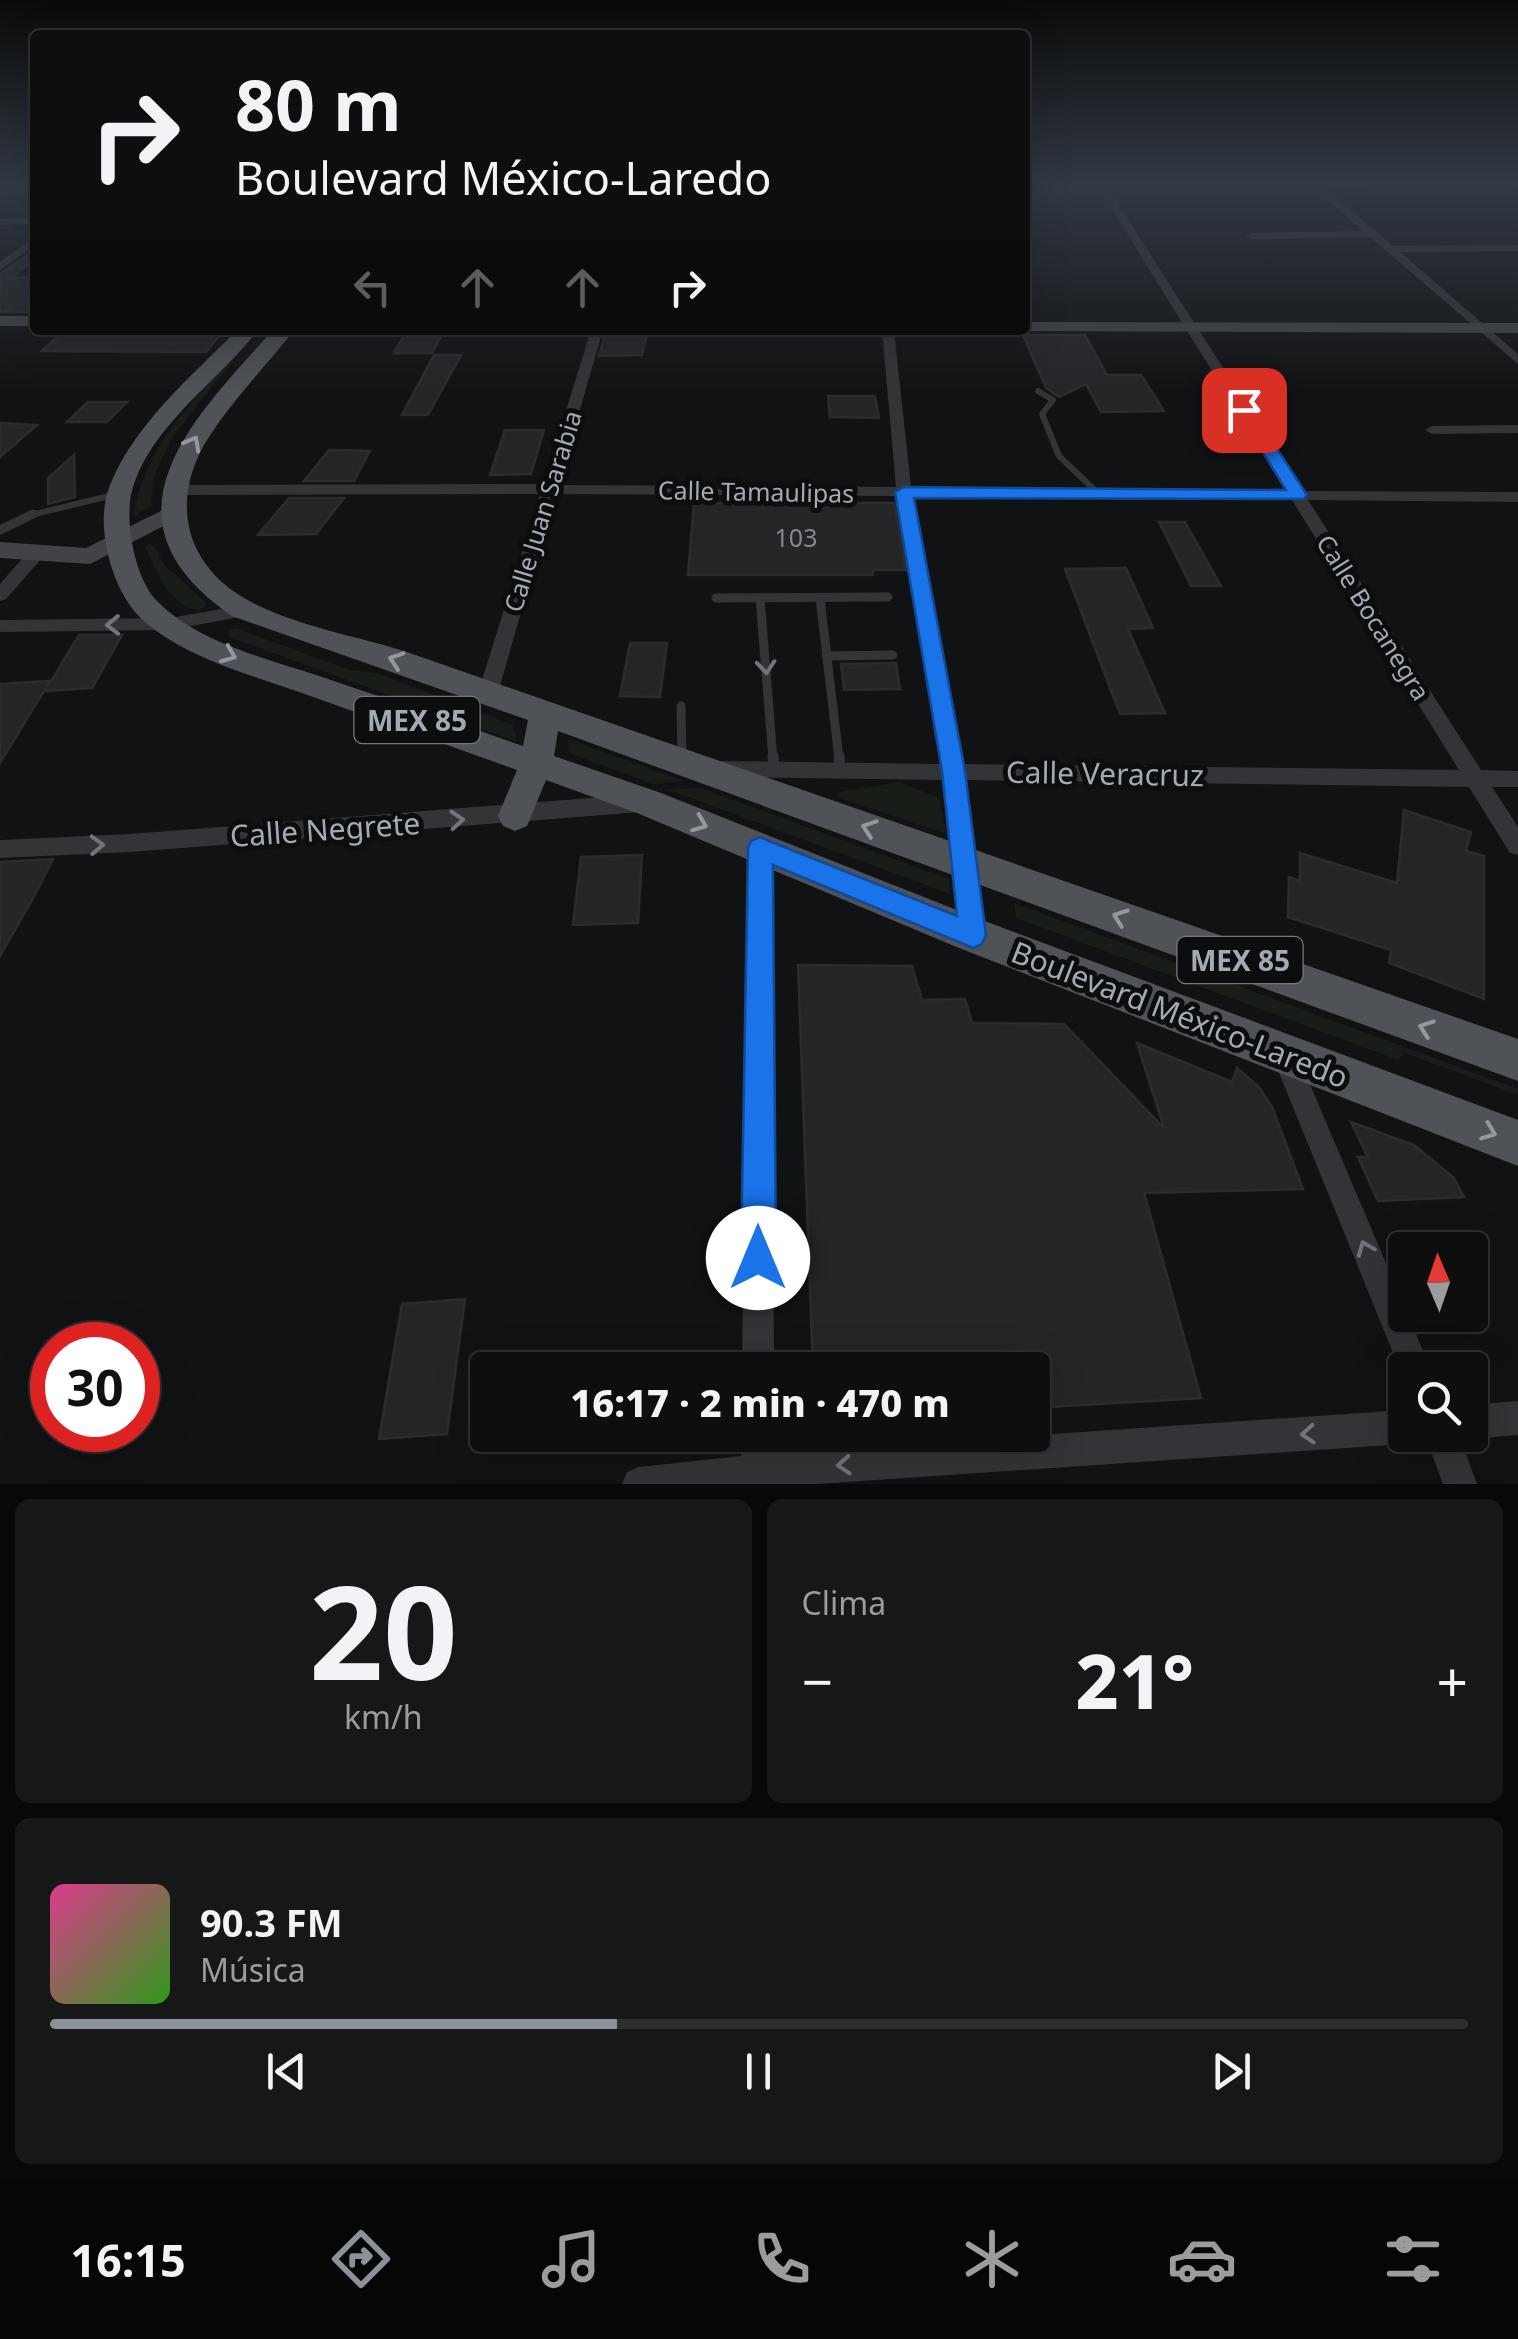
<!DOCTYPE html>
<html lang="es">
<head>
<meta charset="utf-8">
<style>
  :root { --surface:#0d0e0e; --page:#161717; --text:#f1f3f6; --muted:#9a9c9e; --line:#2d2e2e; --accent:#8c9099 }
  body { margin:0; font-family:"Noto Sans",sans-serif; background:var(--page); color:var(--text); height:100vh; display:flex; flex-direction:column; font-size:38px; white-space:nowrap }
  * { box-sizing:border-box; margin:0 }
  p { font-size:32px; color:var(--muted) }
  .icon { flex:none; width:55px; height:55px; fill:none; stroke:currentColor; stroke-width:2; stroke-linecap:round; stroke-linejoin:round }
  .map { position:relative; height:1484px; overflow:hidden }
  .drawer { display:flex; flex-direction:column; gap:15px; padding:15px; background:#070808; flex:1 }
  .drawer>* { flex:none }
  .hud { position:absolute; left:30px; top:30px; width:1000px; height:305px; border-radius:10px; box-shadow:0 10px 40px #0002,0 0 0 2px var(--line); background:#0d0e0e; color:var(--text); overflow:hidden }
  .needle { width:65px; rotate:358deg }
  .fabs { position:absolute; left:1388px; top:1232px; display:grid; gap:20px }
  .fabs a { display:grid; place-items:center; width:100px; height:100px; border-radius:10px; background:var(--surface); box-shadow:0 10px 40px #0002,0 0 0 2px var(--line); font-size:50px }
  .speed { position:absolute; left:30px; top:1322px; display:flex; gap:20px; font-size:50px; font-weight:700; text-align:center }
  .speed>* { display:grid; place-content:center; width:130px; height:130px; border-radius:50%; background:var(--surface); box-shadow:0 10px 40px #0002,0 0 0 2px var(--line); line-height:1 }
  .speed .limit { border:15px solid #d22; background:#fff; color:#111 }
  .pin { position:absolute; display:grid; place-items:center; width:85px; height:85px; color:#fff; margin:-42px; border-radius:20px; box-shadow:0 5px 15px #0006 }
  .me { position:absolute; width:110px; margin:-55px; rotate:0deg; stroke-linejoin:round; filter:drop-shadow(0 0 8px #0008) }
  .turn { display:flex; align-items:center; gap:35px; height:210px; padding:0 40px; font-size:45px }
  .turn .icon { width:130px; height:130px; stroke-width:2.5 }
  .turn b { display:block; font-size:70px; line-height:85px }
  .lanes { display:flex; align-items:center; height:95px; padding:0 40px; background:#0003; justify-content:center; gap:50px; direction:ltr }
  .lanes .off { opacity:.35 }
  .big { font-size:75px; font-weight:800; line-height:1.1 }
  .drawer .tile { flex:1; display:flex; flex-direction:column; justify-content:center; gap:15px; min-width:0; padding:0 35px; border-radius:15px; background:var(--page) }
  .drawer .dial { align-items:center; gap:0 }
  .dial b { font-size:130px; line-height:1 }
  .song { display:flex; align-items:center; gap:30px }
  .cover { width:120px; height:120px; border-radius:15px; background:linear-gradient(135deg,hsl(330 70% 55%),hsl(110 70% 35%)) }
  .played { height:10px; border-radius:5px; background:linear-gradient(90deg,var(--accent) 40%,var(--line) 40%) }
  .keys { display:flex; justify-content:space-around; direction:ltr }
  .heat { display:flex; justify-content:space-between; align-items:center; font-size:55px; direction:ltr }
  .drawer .tiles { flex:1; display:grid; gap:15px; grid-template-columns:1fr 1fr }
  .tile:last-child { grid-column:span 2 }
  .trip { position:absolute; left:470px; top:1352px; width:580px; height:100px; border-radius:10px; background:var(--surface); box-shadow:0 10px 40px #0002,0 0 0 2px var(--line); font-weight:800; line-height:100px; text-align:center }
  .menu { display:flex; height:160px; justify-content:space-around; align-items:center; background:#050606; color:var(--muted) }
  .menu .icon { width:70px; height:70px }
  .menu .selected { color:var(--accent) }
  .menu b { font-size:45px; color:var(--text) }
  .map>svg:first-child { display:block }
  .green { fill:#181d18 }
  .building { fill:#242527; stroke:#2c2c2e; stroke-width:2.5 }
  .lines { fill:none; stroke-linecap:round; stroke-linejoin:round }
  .lane-far2 { stroke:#333437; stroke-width:6 }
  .lane-far1 { stroke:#333437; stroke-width:9 }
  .lane { stroke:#333437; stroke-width:11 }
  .street { fill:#333437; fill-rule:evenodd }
  .secondary { fill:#414347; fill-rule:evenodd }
  .primary { fill:#4f5256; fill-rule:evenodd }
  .oneway { stroke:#9398a0 }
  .oneway2 { stroke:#71757b }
  .route { fill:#1a73e8; stroke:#114b97; stroke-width:2.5 }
  .labels { text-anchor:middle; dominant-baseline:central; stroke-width:10; stroke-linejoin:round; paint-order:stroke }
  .far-street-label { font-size:25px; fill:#a4aab2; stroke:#0c0d0e }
  .number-label { font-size:25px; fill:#83888e }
  .shield { fill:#0c0d0e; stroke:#767b81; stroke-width:2.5 }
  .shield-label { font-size:28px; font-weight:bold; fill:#a4aab2 }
  .street-label { font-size:30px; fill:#a4aab2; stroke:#0c0d0e }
</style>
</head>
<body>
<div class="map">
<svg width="1518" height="1484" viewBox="0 0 1518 1484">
  <rect width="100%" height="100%" fill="#111213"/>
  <g class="green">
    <path d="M 254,334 L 172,437 L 154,477 L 151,506 L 133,517 C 146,438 203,391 254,334 Z"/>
    <path d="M 149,544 L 154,545 L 165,566 L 207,603 L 201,610 C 172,610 155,571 145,547 Z"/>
    <polygon points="235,628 350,670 377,673 513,725 517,742 229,637 228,631"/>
    <polygon points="568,739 684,781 653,784 569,753"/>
    <polygon points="900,782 939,798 947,834 836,797 838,792"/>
    <polygon points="701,788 949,879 950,894 667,789"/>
    <polygon points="1014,903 1518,1089 1518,1095 1405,1053 1398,1060 1016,918"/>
  </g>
  <g class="building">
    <polygon points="35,250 35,258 11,278 35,277 35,312 0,312 0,274"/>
    <polygon points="64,330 224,330 206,352 42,351"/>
    <polygon points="406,332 443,332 432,353 394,353"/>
    <polygon points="606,332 647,332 642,355 599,356"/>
    <polygon points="1023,335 1085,335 1107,375 1141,375 1164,411 1101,412 1086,384 1059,397 1046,388"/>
    <polygon points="434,355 461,355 428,415 402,415"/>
    <polygon points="828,396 875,396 879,418 830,417"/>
    <polygon points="88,402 127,402 107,422 67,422"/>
    <polygon points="0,423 37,425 0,457"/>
    <polygon points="505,430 544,430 531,474 490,475"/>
    <polygon points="329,450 370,451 354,481 304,481"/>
    <polygon points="74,455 75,497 48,504 48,478"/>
    <polygon points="289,498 344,498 316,534 258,535"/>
    <polygon points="694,503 894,503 906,570 873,570 873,575 688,575"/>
    <polygon points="1159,522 1185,522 1221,586 1191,586"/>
    <polygon points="1126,568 1153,628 1128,629 1165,713 1120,714 1065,569"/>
    <polygon points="79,635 122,635 92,688 45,691"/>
    <polygon points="630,643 667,643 660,697 620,696"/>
    <polygon points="896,663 900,689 844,690 841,664"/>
    <polygon points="50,681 0,763 0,684"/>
    <polygon points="1404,810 1471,832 1466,851 1484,856 1484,999 1389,963 1391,950 1288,917 1289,877 1300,881 1300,853 1397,883"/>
    <polygon points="642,855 638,923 573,925 581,857"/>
    <polygon points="53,859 32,900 0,956 0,862"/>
    <polygon points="798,965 912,966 922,1000 965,999 972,1023 1064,1024 1164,1128 1137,1043 1232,1082 1237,1068 1259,1087 1272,1107 1303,1189 1144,1193 1201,1398 1032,1408 1032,1370 813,1370"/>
    <polygon points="1351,1122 1414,1145 1454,1178 1464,1197 1378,1201 1358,1157 1368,1157"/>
    <polygon points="465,1299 447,1434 379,1439 402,1304"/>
  </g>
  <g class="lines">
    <g class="lane-far2">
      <polyline points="1038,391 1053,400 1042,414 1059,456 1101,496"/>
      <polyline points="27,516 117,494"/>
    </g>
    <g class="lane-far1">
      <polyline points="0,530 33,514"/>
      <polyline points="716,598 888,597"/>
      <polyline points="760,598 773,759"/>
      <polyline points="820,598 839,759"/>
      <polyline points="826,656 893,655"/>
      <polyline points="681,706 682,758"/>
    </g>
    <g class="lane">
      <polyline points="773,756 774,770"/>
      <polyline points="839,756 840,769"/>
    </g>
    <g class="street">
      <path d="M 1098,186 L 1364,186 L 1360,189 L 1326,189 L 1393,246 L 1518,245 L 1518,251 L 1400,252 L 1518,354 L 1518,364 L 1370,237 L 1251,239 L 1246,236 L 1251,233 L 1363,231 L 1316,190 L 1111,193 L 1302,491 L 1518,492 L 1518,502 L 1308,500 L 1481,770 L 1518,771 L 1518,787 L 1492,787 L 1518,827 L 1518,855 L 1510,853 L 1469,787 L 965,780 L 985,935 L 981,943 L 973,946 L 965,943 L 961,935 L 945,780 L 720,777 L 713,775 L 710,769 L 713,763 L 720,761 L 942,764 L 897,496 L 555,494 L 498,693 L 488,700 L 478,693 L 540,494 L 175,495 L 167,490 L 175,485 L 543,484 L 591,330 L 603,330 L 558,485 L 896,487 L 882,330 L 894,330 L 911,487 L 1286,491 L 1102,193 L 1025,195 L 1025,189 L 1099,188 ZM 912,497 L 1292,500 L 1459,770 L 963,764 Z"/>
      <polygon points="35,218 35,224 0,225 0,219"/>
      <polygon points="35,237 35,245 0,270 0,262"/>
      <polygon points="1518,425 1518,433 1432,434 1425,430 1432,426"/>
      <polygon points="36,549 42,550 42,558 6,599 0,601 0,584 30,550"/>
      <polygon points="244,605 250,607 253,611 250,615 170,630 0,632 0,620 170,618"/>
      <polygon points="641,794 648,797 652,803 648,809 641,812 130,852 0,858 0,840 130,834"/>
      <polygon points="760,839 768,841 771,848 774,1370 742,1370 749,848 752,841"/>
      <polygon points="1286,1045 1295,1049 1405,1308 1405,1315 1408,1315 1431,1370 1405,1370 1405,1382 1273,1058 1277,1049"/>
      <polygon points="1518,1401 1518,1435 1470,1439 1461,1435 1470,1435 1470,1405"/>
      <polygon points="1405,1410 1405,1435 1418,1435 1405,1444 817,1484 622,1484 627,1472 639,1467 741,1456 741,1435 775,1435 775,1453"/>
      <polygon points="1425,1435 1459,1435 1477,1484 1443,1484"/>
    </g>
    <g class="secondary">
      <rect x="0" y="316" width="35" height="10"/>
      <polygon points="1025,322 1518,323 1518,333 1019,331 1025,330"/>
      <polygon points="171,506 183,513 179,518 90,564 0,558 0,542 86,548"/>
    </g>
    <path class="primary" d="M 237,330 L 258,330 C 218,382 150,426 132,491 C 124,521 135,578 156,600 C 198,644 273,660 328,679 C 393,701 458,723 523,746 L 528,720 L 232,616 C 91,519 191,421 273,330 L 294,330 C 264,369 229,403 204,445 C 168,510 190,573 257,605 C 303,627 355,636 404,651 L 1518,1039 L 1518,1081 L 558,731 L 554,756 L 661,793 L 982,920 L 1518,1120 L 1518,1166 L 959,948 L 637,813 L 546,780 L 527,826 L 515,831 L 503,826 L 498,816 L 517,770 C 445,744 374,719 302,693 C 249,674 188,659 144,621 C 113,595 94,527 109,488 C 132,426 192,376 237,330 Z"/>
  </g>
  <defs><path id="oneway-chevron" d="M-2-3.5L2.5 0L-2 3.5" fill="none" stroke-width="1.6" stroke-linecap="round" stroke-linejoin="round" transform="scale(2.5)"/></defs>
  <g class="oneway">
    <use href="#oneway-chevron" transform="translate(193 443) rotate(-61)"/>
    <use href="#oneway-chevron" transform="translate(229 655) rotate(22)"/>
    <use href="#oneway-chevron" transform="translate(396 660) rotate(-161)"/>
    <use href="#oneway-chevron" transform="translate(700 824) rotate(22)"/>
    <use href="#oneway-chevron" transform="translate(869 828) rotate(-161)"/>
    <use href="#oneway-chevron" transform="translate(1120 917) rotate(-160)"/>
    <use href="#oneway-chevron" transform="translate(1426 1028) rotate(-160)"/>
    <use href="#oneway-chevron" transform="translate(1489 1132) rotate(21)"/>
  </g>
  <g class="oneway2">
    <use href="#oneway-chevron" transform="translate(113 625) rotate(179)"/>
    <use href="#oneway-chevron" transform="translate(766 667) rotate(85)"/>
    <use href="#oneway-chevron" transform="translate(457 820) rotate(-4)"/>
    <use href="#oneway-chevron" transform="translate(97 845) rotate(-2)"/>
    <use href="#oneway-chevron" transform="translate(1365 1248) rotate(-112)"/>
    <use href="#oneway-chevron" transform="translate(1308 1434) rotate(176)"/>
    <use href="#oneway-chevron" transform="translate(844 1465) rotate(176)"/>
  </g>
  <linearGradient id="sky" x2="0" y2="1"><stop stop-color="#090a0a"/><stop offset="0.47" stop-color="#323944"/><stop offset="1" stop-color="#323944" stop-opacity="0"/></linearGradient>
  <rect width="1518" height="393" fill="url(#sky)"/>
  <polygon class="route" points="1244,405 1250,407 1307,495 1304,499 914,498 965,771 986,935 982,944 973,948 773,865 776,1258 771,1270 758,1275 746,1270 741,1258 748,848 751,841 760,837 769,841 957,916 942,771 895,492 904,487 1286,490 1237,410"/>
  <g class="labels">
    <g class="far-street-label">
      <text transform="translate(756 491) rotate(1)">Calle Tamaulipas</text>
      <text transform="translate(542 511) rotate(-73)">Calle Juan Sarabia</text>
      <text transform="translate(1374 617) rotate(58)">Calle Bocanegra</text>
    </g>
    <g class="number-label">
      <text x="796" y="537">103</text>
    </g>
    <g class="shield">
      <rect x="354.5" y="697" width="125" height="46" rx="8"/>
      <rect x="1177.5" y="937" width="125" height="46" rx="8"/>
    </g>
    <g class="shield-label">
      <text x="417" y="720">MEX 85</text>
      <text x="1240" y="960">MEX 85</text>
    </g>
    <g class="street-label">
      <text transform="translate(1105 773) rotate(1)">Calle Veracruz</text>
      <text transform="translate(325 829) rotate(-4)">Calle Negrete</text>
      <text transform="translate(1180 1014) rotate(21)">Boulevard México-Laredo</text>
    </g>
  </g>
</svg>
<div class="fabs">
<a><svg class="needle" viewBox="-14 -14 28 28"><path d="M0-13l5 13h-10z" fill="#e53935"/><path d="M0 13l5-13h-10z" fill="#9a9c9e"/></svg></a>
<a><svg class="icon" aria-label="search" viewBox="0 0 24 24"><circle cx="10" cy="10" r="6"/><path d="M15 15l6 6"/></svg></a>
</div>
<div class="speed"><div class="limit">30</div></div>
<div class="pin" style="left:1244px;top:410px;background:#d93025"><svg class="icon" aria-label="arrive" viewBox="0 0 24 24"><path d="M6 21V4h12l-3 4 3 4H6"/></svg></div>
<svg class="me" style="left:758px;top:1258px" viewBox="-20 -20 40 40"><circle r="19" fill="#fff"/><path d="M0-13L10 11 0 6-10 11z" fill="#1a73e8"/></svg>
<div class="trip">16:17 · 2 min · 470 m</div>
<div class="hud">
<div class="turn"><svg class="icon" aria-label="right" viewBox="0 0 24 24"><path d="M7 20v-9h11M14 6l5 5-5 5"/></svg><div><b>80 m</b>Boulevard México-Laredo</div></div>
<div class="lanes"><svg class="icon off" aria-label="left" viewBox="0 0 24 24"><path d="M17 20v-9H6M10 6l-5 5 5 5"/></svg><svg class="icon off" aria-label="ahead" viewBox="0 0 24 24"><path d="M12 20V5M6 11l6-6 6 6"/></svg><svg class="icon off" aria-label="ahead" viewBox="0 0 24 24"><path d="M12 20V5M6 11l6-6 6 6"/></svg><svg class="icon" aria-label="right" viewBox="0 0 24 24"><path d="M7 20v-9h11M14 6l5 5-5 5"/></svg></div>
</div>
</div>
<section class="drawer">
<div class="tiles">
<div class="tile dial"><b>20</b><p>km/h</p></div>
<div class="tile"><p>Clima</p>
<div class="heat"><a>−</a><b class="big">21°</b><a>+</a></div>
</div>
<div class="tile">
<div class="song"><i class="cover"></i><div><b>90.3 FM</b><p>Música</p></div></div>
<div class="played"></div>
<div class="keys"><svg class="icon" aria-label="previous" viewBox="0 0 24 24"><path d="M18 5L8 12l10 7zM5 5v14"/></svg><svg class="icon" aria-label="pause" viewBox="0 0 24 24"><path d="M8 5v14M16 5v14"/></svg><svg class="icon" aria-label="next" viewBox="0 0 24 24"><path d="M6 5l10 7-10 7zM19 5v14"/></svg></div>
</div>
</div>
</section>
<nav class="menu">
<b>16:15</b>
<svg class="icon selected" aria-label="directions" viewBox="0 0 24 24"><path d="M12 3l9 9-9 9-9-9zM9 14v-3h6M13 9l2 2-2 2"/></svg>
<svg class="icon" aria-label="music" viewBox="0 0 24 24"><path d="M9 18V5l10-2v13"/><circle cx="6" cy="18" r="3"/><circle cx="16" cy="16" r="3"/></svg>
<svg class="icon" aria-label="phone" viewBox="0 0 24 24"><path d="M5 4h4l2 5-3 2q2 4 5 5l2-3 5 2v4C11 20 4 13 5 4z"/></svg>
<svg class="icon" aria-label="climate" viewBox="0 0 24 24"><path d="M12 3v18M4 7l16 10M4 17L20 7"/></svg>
<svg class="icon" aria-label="car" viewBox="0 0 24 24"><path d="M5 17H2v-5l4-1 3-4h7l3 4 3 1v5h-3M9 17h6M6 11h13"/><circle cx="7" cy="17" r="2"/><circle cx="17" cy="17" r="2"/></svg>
<svg class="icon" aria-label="filters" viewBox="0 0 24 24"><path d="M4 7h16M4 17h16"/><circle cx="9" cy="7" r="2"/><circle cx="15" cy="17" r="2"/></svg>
</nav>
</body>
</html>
